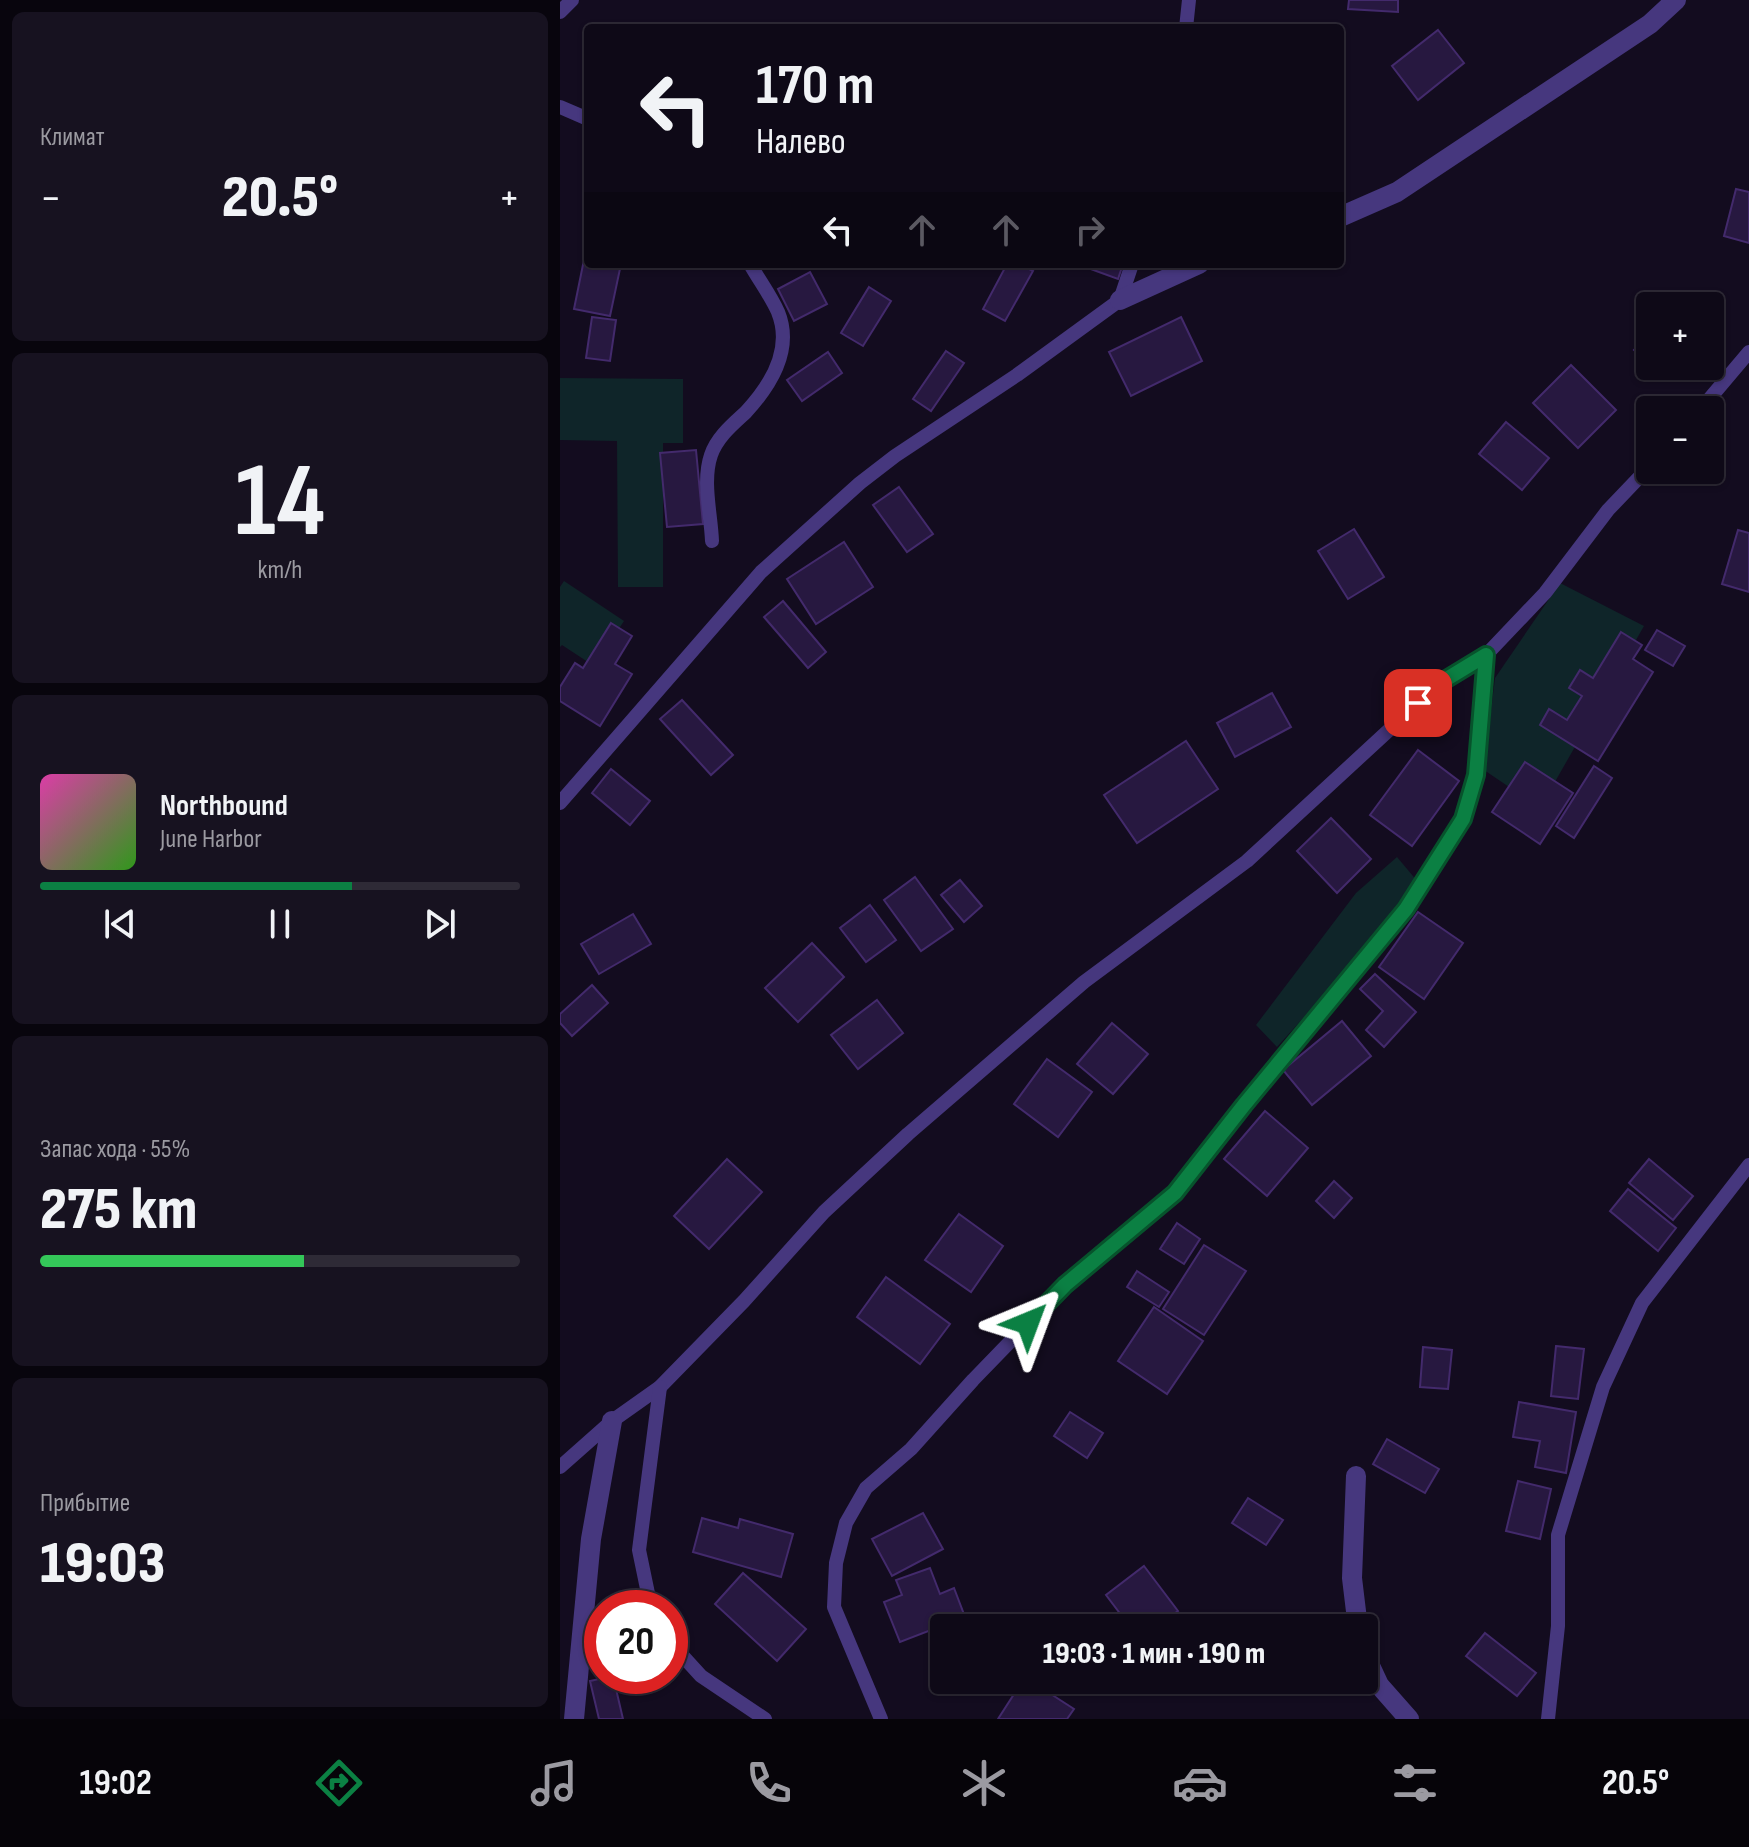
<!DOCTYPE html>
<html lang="ru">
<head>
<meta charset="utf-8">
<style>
  :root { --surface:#0e0917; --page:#171220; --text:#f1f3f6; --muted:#9b9aa1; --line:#2e2a36; --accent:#0b8043 }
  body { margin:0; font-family:"Sofia Sans Condensed",sans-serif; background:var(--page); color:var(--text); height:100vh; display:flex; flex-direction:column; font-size:30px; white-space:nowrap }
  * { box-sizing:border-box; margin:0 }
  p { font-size:26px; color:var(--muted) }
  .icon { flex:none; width:44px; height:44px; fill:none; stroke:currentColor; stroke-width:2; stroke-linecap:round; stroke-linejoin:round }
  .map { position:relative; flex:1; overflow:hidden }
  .sheet { display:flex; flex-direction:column; gap:12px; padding:12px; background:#08050d; width:560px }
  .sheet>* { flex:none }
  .guide { position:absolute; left:24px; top:24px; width:760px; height:244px; border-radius:8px; box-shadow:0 2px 6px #0004,0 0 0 2px var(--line); background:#0e0917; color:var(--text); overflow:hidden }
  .buttons { position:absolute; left:1076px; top:292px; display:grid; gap:16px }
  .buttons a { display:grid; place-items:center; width:88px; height:88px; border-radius:8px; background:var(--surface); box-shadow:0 2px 6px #0004,0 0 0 2px var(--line); font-size:40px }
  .speed { position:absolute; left:24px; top:1590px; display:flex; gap:16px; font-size:40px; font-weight:700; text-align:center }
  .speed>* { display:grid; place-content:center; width:104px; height:104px; border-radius:50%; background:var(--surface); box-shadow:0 2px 6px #0004,0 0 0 2px var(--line); line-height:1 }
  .speed .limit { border:12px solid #d22; background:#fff; color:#111 }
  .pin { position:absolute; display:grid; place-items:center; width:68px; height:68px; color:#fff; margin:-34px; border-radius:16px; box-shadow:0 4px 12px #0006 }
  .me { position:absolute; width:88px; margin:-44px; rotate:44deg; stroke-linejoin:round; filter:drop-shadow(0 0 6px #0008) }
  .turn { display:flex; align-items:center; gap:28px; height:168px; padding:0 40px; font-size:36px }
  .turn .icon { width:104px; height:104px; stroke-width:2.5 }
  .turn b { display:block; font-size:56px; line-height:68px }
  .lanes { display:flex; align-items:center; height:76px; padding:0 40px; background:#0003; justify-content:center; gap:40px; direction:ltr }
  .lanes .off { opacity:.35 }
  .big { font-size:60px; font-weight:800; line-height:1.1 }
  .sheet .card { flex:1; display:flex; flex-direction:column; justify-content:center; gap:12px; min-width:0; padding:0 28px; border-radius:12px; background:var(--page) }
  .sheet .dial { align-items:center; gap:0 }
  .dial b { font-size:104px; line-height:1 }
  .song { display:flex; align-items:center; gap:24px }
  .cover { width:96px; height:96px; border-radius:12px; background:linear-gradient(135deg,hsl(320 70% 55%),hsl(110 70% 35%)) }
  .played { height:8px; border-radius:4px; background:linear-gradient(90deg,var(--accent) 65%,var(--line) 65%) }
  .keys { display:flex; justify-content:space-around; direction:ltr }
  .heat { display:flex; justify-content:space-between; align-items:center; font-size:44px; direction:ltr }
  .charge { height:12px; border-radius:6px; background:linear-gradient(90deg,#34c759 55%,var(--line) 0) }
  .trip { position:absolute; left:370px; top:1614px; width:448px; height:80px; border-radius:8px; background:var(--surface); box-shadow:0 2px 6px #0004,0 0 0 2px var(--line); font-weight:800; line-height:80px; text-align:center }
  .tabs { display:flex; height:128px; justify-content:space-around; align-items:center; background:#060409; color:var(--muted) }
  .tabs .icon { width:56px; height:56px }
  .tabs .current { color:var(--accent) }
  .tabs b { font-size:36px; color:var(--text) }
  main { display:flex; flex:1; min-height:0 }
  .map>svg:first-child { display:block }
  .green { fill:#0f2529 }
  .building { fill:#271840; stroke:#432a6c; stroke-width:2 }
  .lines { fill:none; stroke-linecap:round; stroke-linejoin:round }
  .lane { stroke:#46377e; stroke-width:14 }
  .street { stroke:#46377e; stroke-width:20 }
  .route-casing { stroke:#07532c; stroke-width:20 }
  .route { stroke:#0b8043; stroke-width:14 }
</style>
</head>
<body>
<main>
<section class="sheet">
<div class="card"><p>Климат</p>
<div class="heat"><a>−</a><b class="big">20.5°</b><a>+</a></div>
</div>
<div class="card dial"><b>14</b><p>km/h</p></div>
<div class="card">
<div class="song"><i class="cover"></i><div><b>Northbound</b><p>June Harbor</p></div></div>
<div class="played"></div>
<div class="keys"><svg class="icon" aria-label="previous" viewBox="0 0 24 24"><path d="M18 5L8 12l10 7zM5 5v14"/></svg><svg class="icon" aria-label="pause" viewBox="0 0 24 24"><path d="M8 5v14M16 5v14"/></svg><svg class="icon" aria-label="next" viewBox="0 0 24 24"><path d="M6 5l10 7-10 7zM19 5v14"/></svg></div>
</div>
<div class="card"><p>Запас хода · 55%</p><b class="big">275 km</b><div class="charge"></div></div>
<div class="card"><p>Прибытие</p><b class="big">19:03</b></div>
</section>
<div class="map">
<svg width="1189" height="1719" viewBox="0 0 1189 1719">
  <rect width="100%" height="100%" fill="#130c1f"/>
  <g class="green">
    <polygon points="0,378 123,379 123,443 103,443 103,587 58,587 57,441 0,440"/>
    <polygon points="4,581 64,621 34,666 2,645 0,647 0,587"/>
    <polygon points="1000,583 1084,626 980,808 924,770 935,678"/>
    <polygon points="837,857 858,882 837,914 717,1047 696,1025 796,893"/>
  </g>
  <g class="building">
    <polygon points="789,0 838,0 838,12 788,9"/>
    <polygon points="878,30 904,63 858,100 832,66"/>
    <polygon points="1176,189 1189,192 1189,243 1164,236"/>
    <polygon points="28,240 28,264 61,264 50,316 14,309"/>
    <polygon points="447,264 460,264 473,271 445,321 423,309"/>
    <polygon points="517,264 563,264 558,279"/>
    <polygon points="250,272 267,304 234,321 218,289"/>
    <polygon points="309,287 331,301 303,346 281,333"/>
    <polygon points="32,317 56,320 50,361 26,358"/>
    <polygon points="621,317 642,361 571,396 549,352"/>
    <polygon points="1090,333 1090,365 1074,350"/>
    <polygon points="386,351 404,363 371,411 353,399"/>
    <polygon points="268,352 282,373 242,401 227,380"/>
    <polygon points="1011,365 1056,410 1018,448 973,403"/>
    <polygon points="946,422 989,458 962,490 919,454"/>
    <polygon points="136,450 143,524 107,527 100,453"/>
    <polygon points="339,487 373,534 347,552 313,505"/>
    <polygon points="794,529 824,577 788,599 758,551"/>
    <polygon points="1178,530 1189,533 1189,592 1162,584"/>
    <polygon points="284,542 313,587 256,624 227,579"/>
    <polygon points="223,601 266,652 248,668 204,617"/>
    <polygon points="51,623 72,636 55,664 72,674 40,726 0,701 0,687 15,663 23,668"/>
    <polygon points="1097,630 1125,646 1113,666 1085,650"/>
    <polygon points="1061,632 1082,645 1073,659 1093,672 1038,761 980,725 989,709 1007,720 1022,696 1009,688 1020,670 1033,678"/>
    <polygon points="712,693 731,727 675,757 657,723"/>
    <polygon points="122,700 173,755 151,775 100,719"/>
    <polygon points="626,741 658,789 577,843 544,795"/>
    <polygon points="858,750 899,781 852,846 810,815"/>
    <polygon points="965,762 1013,793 980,844 932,812"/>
    <polygon points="1034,766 1052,778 1014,838 996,826"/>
    <polygon points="51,769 90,801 70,825 32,793"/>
    <polygon points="771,818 811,859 777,893 737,851"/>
    <polygon points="355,877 393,929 361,951 324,900"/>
    <polygon points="400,880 422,906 404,922 381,895"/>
    <polygon points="310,905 336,940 306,962 280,928"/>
    <polygon points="858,912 903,943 864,999 819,967"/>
    <polygon points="73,914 91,944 39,974 21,944"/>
    <polygon points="252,943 284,977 238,1022 205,988"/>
    <polygon points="815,974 856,1012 824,1047 806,1030 823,1011 800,989"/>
    <polygon points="32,985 48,1003 12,1036 0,1023 0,1014"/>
    <polygon points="317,1000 343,1033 298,1069 271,1035"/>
    <polygon points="782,1021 811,1056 752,1105 723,1070"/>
    <polygon points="552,1023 588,1054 553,1094 517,1064"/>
    <polygon points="487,1059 532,1092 498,1137 454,1104"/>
    <polygon points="705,1111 748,1148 707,1196 664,1159"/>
    <polygon points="167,1159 202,1192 149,1249 114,1216"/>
    <polygon points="1089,1159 1133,1196 1113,1220 1069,1183"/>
    <polygon points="774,1181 792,1198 774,1218 756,1201"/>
    <polygon points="1068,1189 1116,1228 1098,1251 1050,1211"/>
    <polygon points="399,1214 443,1246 411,1292 365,1260"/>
    <polygon points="617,1223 640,1239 624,1264 600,1249"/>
    <polygon points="644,1245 686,1271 644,1335 603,1309"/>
    <polygon points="577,1271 609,1292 599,1307 567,1287"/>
    <polygon points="326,1277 390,1324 360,1364 297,1317"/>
    <polygon points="594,1307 643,1341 607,1394 558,1361"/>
    <polygon points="996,1346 1024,1349 1018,1399 991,1396"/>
    <polygon points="863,1347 892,1350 888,1389 860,1387"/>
    <polygon points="959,1402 1016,1412 1006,1473 975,1467 980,1441 953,1437"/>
    <polygon points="510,1412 543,1433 527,1458 494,1436"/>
    <polygon points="827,1439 879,1469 865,1493 813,1464"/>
    <polygon points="958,1481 991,1489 980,1539 946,1531"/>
    <polygon points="688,1498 723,1520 706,1545 672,1523"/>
    <polygon points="363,1513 383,1549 332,1576 312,1539"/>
    <polygon points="142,1518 178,1528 180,1519 233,1534 221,1577 133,1552"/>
    <polygon points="584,1566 618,1611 594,1628 571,1628 546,1595"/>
    <polygon points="370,1568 380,1594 394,1588 405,1617 340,1642 324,1602 342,1595 336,1580"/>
    <polygon points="183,1573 246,1629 217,1661 155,1604"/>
    <polygon points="690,1615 697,1628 666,1628"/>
    <polygon points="925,1633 976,1673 957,1696 906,1656"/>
    <polygon points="53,1676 63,1719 39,1719 30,1681"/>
    <polygon points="463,1680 469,1680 514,1709 507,1719 438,1719"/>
  </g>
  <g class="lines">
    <g class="lane">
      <polyline points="0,12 12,0"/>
      <polyline points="626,28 629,0"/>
      <polyline points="0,107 28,119"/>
      <polyline points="1140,410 1189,352"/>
      <path d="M 152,541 C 151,514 142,481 151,455 C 157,437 173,424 186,412 C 211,385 233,349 218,312 C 211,296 199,280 190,264"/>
      <polyline points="0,803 201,572 300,483 335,456 457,375 560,300 572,264"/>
      <polyline points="0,1467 52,1421 100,1387 184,1301 264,1212 348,1134 524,982 687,861 880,683 926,655"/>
      <polyline points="91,1608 79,1550 100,1387"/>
      <polyline points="110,1642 141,1676 205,1719"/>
      <polyline points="321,1719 274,1607 276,1563 286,1523 306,1488 351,1449 413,1380 505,1285 615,1193 684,1105 846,909 903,819 916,775 926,655 985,593 1048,510 1090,466"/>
      <polyline points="988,1719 998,1626 998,1535 1043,1387 1082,1303 1189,1165"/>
    </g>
    <g class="street">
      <polyline points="780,217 837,192 1090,24 1116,0"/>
      <polyline points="560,300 639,264"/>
      <polyline points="796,1476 792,1578 798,1628"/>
      <polyline points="804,1653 819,1685 849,1719"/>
      <polyline points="14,1719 31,1539 52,1421"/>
    </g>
  </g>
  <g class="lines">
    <defs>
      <polyline id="route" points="468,1323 505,1285 615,1193 684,1105 846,909 903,819 916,775 926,655 880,683 858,703"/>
    </defs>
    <use href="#route" class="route-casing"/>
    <use href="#route" class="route"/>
  </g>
</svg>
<div class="buttons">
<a>+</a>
<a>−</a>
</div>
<div class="speed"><div class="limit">20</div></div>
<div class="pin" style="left:858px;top:703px;background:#d93025"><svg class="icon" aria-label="arrive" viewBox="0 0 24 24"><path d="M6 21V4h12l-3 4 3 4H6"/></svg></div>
<svg class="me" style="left:468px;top:1323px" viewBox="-20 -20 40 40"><path d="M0-17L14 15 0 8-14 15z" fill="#0b8043" stroke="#fff" stroke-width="4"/></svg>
<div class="trip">19:03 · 1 мин · 190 m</div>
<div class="guide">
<div class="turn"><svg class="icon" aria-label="left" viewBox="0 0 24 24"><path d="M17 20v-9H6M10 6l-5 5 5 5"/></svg><div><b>170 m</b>Налево</div></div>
<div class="lanes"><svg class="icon" aria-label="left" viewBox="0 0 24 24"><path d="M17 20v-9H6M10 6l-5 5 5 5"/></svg><svg class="icon off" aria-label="ahead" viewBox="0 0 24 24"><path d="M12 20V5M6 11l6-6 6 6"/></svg><svg class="icon off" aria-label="ahead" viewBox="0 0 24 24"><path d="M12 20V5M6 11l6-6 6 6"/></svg><svg class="icon off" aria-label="right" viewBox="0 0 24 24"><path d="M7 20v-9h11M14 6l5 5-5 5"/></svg></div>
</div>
</div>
</main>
<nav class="tabs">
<b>19:02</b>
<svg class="icon current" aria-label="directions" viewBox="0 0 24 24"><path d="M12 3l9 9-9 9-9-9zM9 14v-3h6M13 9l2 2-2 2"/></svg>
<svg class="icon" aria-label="music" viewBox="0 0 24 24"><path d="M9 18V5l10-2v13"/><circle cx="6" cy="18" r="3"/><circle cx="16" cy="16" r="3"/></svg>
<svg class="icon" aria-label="phone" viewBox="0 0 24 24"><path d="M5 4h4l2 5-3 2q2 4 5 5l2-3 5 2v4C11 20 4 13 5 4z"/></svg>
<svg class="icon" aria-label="climate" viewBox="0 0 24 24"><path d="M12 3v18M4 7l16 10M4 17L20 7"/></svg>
<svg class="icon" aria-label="car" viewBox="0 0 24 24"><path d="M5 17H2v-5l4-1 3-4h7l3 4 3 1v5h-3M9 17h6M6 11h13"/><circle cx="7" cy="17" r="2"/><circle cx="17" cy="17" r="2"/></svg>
<svg class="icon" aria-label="filters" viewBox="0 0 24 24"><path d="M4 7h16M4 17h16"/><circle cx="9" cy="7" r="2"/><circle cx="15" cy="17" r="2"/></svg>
<b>20.5°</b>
</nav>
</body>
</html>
